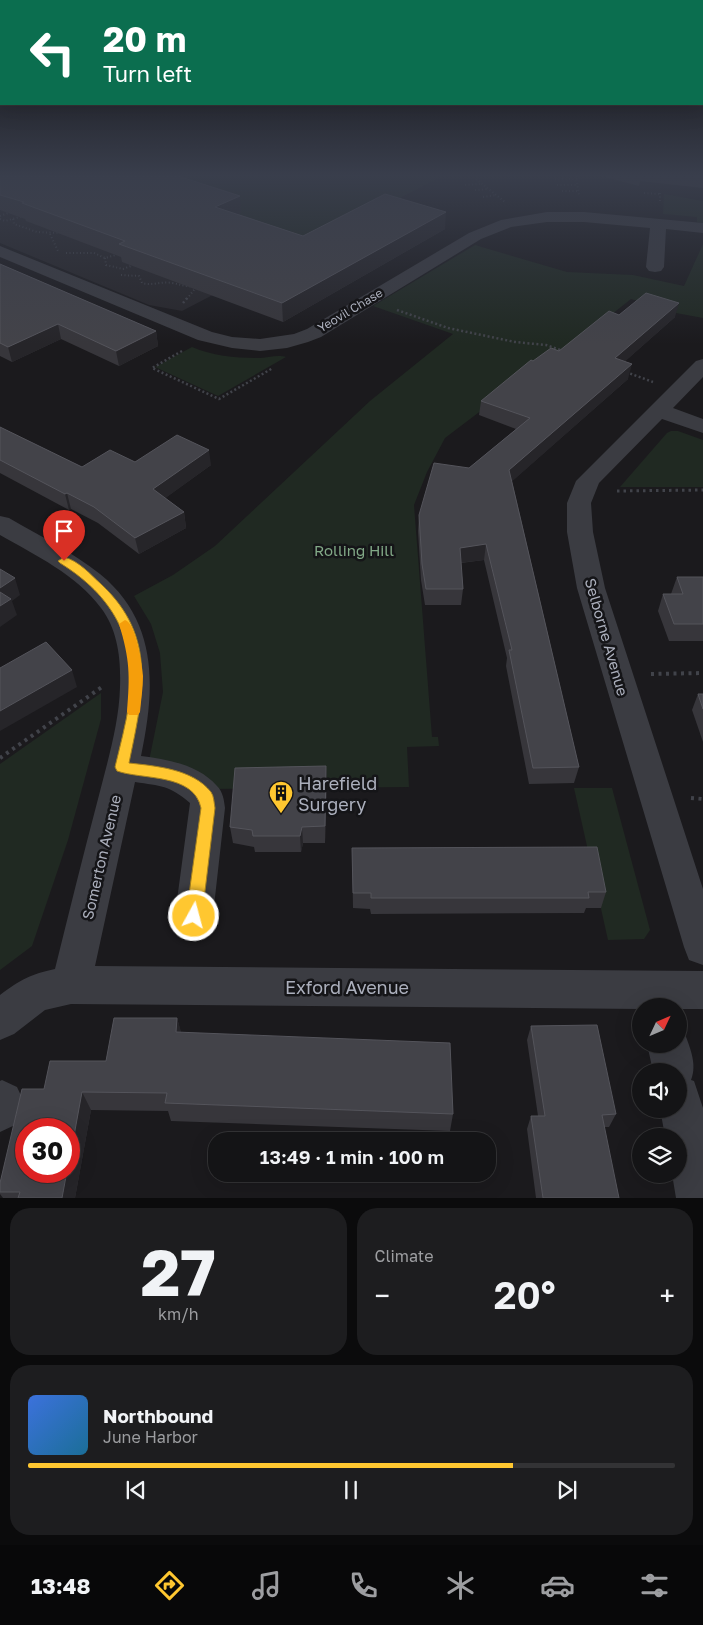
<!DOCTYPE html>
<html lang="en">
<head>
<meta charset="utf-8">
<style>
  :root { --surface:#141416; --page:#1d1d1f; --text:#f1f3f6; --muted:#9d9ea1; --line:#333335; --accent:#ffc730 }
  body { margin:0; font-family:"Golos Text",sans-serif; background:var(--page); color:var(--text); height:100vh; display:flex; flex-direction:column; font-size:19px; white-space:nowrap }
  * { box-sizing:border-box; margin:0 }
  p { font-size:16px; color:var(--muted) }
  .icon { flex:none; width:28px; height:28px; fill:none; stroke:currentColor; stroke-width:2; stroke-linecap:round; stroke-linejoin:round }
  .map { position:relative; height:1198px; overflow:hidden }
  .details { display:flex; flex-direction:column; gap:10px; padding:10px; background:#0b0b0c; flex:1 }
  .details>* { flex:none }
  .guide { position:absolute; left:0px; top:0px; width:704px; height:105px; box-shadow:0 5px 20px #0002,0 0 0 1px var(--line); background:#0b6e4f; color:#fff; overflow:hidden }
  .needle { width:32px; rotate:46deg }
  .fabs { position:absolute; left:632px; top:998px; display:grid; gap:10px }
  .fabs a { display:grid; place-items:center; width:55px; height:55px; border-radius:50%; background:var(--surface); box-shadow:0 5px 20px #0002,0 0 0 1px var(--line); font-size:25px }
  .speed { position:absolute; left:15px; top:1118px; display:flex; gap:10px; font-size:25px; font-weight:700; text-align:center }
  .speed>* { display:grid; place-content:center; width:65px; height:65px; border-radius:50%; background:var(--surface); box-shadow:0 5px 20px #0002,0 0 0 1px var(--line); line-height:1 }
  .speed .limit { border:8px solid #d22; background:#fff; color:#111 }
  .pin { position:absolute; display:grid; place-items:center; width:42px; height:42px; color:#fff; margin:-51px -21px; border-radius:50% 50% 50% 0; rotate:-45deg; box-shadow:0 0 5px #0007 }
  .pin .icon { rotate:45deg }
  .me { position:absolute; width:55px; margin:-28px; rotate:7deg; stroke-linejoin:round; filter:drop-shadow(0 0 4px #0008) }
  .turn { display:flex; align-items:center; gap:18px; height:105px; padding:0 20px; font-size:22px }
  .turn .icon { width:65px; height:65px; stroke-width:2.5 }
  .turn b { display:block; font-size:35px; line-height:42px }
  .big { font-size:38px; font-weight:600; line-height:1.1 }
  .details .card { flex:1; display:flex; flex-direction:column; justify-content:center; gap:8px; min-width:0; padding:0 18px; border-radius:20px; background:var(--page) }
  .details .dial { align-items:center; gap:0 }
  .dial b { font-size:65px; line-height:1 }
  .song { display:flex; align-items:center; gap:15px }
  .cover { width:60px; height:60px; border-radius:8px; background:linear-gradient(135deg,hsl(220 70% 55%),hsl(200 70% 35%)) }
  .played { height:5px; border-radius:2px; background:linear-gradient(90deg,var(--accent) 75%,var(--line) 75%) }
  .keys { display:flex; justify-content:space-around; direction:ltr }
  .heat { display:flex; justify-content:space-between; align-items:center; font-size:28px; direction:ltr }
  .details .tiles { flex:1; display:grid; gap:10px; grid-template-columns:1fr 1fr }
  .card:last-child { grid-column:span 2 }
  .trip { position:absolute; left:208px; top:1132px; width:288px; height:50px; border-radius:20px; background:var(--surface); box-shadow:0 5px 20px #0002,0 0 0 1px var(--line); font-weight:600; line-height:50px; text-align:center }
  .menu { display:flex; height:80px; justify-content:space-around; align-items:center; background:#080809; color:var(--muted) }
  .menu .icon { width:35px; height:35px }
  .menu .active { color:var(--accent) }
  .menu b { font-size:22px; color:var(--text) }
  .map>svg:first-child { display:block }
  .built { fill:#27262a }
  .green { fill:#202922 }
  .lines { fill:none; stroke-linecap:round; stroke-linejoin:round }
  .path-far3 { stroke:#41434a; stroke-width:2; stroke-dasharray:1 2.5; stroke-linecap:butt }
  .path-far2 { stroke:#41434a; stroke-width:2.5; stroke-dasharray:2 2.5; stroke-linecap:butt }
  .path-far1 { stroke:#41434a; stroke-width:3; stroke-dasharray:2.5 4; stroke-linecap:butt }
  .path { stroke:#41434a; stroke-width:4; stroke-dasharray:3 4.5; stroke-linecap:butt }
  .minor { fill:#3b3c42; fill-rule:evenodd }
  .wall { fill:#37363b }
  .shaded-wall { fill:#262529 }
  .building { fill:#434349; stroke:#54545b }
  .route { fill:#ffc730; stroke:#a6811f }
  .slow { fill:#f59e0b }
  .labels { text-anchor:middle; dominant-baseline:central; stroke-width:5; stroke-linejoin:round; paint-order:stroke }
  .far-street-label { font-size:12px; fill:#acb0bd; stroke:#151518 }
  .park-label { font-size:15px; fill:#82a987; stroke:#151518 }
  .street-label { font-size:15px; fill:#acb0bd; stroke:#151518 }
  .near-poi-label { font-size:18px; fill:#acb0bd; stroke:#151518; text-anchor:start }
  .near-street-label { font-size:18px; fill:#acb0bd; stroke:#151518 }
</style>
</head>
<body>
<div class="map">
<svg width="703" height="1198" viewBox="0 0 703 1198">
  <rect width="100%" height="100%" fill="#1b1a1d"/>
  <polygon class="built" points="11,176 442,176 182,311 149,305 0,243 0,180"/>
  <g class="green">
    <polygon points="119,176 442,176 299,250 218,223 241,212"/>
    <polygon points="664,194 703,201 703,223 697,222 697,217 663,214"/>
    <polygon points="703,244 703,318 676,313 631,299 568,349 556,354 445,438 427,472 414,505 432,737 438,737 439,746 407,747 409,787 209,789 148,766 163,692 160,653 151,624 134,596 173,575 215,546 370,401 453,334 373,306 475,245 567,272 633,275 684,286"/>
    <path d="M 192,347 C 213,356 236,358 259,358 C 267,358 278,354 286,357 L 218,396 L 155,367 Z"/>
    <polygon points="671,431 678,431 703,440 703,487 620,487 667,433"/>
    <polygon points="101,693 101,719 68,840 32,946 0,970 0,764"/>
    <polygon points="574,788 612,788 650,930 644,939 608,940"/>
  </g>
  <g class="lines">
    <g class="path-far3">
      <polyline points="576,176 579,195"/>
      <polyline points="476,179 505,202"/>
      <polyline points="555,179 577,179"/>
      <polyline points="465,185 481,184"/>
      <polyline points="557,185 577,185"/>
      <polyline points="475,190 488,189"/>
      <polyline points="562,191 578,191"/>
      <polyline points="644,193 660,194"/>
      <polyline points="660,193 660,203"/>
      <polyline points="483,197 496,195"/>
      <polyline points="0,216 11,212"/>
      <polyline points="0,219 5,221 23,216"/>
      <polyline points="13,219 14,224 37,232 61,233"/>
      <polyline points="50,234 58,251"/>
      <polyline points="66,253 94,253 105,258 116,255"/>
      <polyline points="105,258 106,265 123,269 131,266"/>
      <path d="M 121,275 L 139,276 L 142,283 C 152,286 162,281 172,283 C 180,284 185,287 193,286"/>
      <polyline points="187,299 197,286"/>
    </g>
    <g class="path-far2">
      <polyline points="183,303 188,297"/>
      <polyline points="397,310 448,328 515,342 546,345 563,351"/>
      <polyline points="182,351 152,368 219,399 273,368"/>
      <polyline points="626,372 653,382"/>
    </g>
    <polyline class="path-far1" points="617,491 703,490"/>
    <g class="path">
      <polyline points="651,674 703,673"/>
      <polyline points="0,758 102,687"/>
      <polyline points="691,798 703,799"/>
    </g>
    <g class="minor">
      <polygon points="547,212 584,212 703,223 703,233 666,229 664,267 661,271 655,272 649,271 646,267 650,228 584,222 547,222 511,227 481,239 321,337 308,342 287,348 260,351 232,348 198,340 0,257 0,246 212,332 232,337 260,339 294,334 307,329 469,233 501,220"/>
      <polygon points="703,359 703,377 673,408 703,419 703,433 662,419 599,483 591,503 593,532 605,588 703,889 703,965 689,960 684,947 577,588 567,532 567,503 576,481 696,361"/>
      <path d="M 0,516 L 9,518 C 40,536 72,552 100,574 C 159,622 155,689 141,756 C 167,759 199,765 217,786 C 223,792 224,800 225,808 L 213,915 L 207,927 L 194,932 L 181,927 L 175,915 L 190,803 C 169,785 161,786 135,782 L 95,966 L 703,971 L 703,1009 L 679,1009 L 679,1006 L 641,1006 L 641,1009 L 71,1004 L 45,1010 L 14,1034 L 0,1040 L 0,995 C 20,980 31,974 55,969 C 69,912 83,856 98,799 C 107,763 119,725 120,687 C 121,660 118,630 101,608 C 77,575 35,555 0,535 Z"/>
      <path d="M 679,1028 L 683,1029 C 689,1045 698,1064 691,1080 L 694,1081 L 703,1108 L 703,1198 L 676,1198 L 672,1174 L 679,1174 L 679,1136 L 665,1136 L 660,1109 L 679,1109 L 679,1071 L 653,1071 L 647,1044 L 679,1044 Z"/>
      <polygon points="2,1080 17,1087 24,1102 15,1125 0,1132 0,1081"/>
    </g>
  </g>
  <g class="wall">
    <polygon points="0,176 241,213 238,214 303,236 445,229 283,322 122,262 121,257 26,221 25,219 0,210"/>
    <polygon points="601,176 703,176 703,188 640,181 639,186"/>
    <polygon points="0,264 156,331 158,346 119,366 61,339 12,362 0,356"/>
    <polygon points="619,315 675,317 624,362 628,379 512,481 579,767 574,783 529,784 506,666 507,658 484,560 461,563 463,589 461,605 425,605 421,580 418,531 419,515 469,468 516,429 479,415 481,401 533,361 559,351"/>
    <polygon points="0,427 82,467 211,465 165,498 184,512 186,528 139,554 98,523 71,509 69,510 0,473"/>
    <polygon points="677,577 703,577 703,641 669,641 658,611 663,594 671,594"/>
    <polygon points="698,694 703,694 703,742 692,710"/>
    <polygon points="327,783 325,843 303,843 301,852 255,852 254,847 233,843 230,827"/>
    <polygon points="352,848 606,892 601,908 586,908 584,913 371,914 370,909 353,908"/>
    <polygon points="177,1018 181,1033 453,1114 450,1131 171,1121 168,1111 91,1110 75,1198 3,1198 0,1194 0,1183 44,1089 106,1061"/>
    <polygon points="531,1026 616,1114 609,1127 604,1127 619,1198 536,1198 527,1129 531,1116 538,1116 527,1040"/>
  </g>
  <g class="shaded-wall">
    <polygon points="240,196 241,213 216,224 215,207"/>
    <polygon points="446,212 445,229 283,322 282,303"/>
    <polygon points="679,303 675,317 612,373 615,358"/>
    <polygon points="58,324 61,339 12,362 8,347"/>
    <polygon points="156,331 158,346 119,366 116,351"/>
    <polygon points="632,364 628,379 507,486 509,470"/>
    <polygon points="209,450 211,465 156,505 153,489"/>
    <polygon points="67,493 71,509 69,510 65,494"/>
    <polygon points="184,512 186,528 139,554 135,538"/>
    <polygon points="486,544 484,560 458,563 460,548"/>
    <polygon points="15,578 20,595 12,601 17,615 0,627 0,588"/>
    <polygon points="72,670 77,687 0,731 0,711"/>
    <polygon points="326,766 327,783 325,843 325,826"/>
    <polygon points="302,827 303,843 301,852 300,836"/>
    <polygon points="177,1018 183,1038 176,1032"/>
    <polygon points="82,1092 91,1110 75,1198 62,1198 67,1171 69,1171 69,1163"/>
  </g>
  <g class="building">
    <polygon points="0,176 178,176 240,196 215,207 303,236 385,194 446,212 282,303 119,244 125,241 22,203 24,202 0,195"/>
    <polygon points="0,264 156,331 116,351 58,324 8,347 0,343"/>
    <polygon points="646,293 679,303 615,358 632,364 509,470 579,767 533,768 509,650 512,650 486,544 460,548 463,589 426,589 422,564 419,515 434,463 469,468 530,418 481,401 531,360 533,361 551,348 559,351 609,311 619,315"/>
    <polygon points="0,427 82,467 110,450 135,462 177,435 209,450 153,489 184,512 135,538 94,507 67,493 65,494 0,460"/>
    <polygon points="0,569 15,578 0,588"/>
    <polygon points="677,577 703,577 703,624 674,624 663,594 683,594"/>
    <polygon points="0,592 11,599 0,606"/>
    <polygon points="46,642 72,670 0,711 0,668"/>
    <polygon points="698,694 703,694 703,709"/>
    <polygon points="326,766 325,826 302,827 300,836 253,836 252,830 230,827 235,768"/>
    <polygon points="597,847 606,892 588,892 589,898 371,898 371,893 353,893 352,848"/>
    <polygon points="114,1018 177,1018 176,1032 450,1043 453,1114 165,1103 167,1093 82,1092 69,1163 69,1129 26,1129 26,1171 67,1171 62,1198 18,1198 20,1192 0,1192 0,1183 22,1089 44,1089 50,1061 106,1061"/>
    <polygon points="597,1025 616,1114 602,1115 619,1198 543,1198 531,1116 545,1116 531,1026"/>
  </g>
  <linearGradient id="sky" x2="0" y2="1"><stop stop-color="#0f0e10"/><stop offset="0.51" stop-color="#393e4c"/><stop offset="1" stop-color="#393e4c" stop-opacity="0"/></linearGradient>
  <rect width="703" height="344" fill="url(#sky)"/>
  <path class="route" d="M 64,557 C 79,561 90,574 101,584 C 158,637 143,695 129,763 C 156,766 193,769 211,792 C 214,796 214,803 215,808 L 202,916 L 199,921 L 194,923 L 188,921 L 186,916 L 201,808 C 194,773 142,780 117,771 L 115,767 C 120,746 126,724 129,703 C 138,640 113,596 60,563 L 58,561 Z"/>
  <path class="slow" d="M 125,620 C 136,623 142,664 143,676 C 143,688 141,700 140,712 L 138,715 L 129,715 L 127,712 C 130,675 130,660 119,624 Z"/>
  <defs>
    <symbol id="building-pin" viewBox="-11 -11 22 30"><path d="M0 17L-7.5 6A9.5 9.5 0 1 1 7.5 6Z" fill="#ffc730" stroke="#151518"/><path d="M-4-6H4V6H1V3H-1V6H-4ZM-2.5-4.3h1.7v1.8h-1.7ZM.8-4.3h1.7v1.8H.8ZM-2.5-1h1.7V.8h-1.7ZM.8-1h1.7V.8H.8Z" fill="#111"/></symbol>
  </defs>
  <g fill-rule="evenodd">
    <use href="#building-pin" x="267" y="779" width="28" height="38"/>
  </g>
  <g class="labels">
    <g class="far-street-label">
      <text transform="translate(350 310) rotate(-31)">Yeovil Chase</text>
    </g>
    <g class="park-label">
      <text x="354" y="550">Rolling Hill</text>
    </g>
    <g class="street-label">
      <text transform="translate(607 637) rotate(74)">Selborne Avenue</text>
      <text transform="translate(101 857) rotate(-77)">Somerton Avenue</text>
    </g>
    <g class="near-poi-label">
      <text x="298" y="783">Harefield<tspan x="298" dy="21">Surgery</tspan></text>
    </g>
    <g class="near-street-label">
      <text x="347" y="987">Exford Avenue</text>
    </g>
  </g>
</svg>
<div class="fabs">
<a><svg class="needle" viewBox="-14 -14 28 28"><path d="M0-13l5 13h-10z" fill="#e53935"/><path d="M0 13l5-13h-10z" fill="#9d9ea1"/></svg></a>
<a><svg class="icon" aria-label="sound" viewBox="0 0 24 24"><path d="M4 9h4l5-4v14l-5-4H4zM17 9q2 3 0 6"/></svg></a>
<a><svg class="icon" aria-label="layers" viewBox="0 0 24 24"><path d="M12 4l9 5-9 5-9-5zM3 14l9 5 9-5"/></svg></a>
</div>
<div class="speed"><div class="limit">30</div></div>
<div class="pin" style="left:64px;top:561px;background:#d93025"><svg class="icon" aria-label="arrive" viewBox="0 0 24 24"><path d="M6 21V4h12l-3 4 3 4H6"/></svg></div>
<svg class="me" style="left:194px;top:916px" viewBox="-20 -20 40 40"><circle r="17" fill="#ffc730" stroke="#fff" stroke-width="3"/><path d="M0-11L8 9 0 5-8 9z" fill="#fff"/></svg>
<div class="trip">13:49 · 1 min · 100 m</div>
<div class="guide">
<div class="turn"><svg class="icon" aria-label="left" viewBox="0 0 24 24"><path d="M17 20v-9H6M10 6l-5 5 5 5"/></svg><div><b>20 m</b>Turn left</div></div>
</div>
</div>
<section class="details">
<div class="tiles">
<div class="card dial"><b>27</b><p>km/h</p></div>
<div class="card"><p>Climate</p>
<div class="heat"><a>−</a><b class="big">20°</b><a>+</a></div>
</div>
<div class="card">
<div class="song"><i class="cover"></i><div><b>Northbound</b><p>June Harbor</p></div></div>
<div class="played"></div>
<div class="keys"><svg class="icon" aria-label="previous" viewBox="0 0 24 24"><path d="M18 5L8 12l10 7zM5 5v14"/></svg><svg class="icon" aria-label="pause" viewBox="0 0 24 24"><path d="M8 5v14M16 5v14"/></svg><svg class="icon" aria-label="next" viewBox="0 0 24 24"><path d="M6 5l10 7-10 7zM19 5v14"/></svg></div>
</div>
</div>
</section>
<nav class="menu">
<b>13:48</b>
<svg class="icon active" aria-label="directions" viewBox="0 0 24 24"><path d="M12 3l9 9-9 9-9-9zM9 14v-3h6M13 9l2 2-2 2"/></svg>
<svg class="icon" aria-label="music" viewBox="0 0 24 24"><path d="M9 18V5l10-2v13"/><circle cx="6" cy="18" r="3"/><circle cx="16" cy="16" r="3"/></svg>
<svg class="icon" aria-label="phone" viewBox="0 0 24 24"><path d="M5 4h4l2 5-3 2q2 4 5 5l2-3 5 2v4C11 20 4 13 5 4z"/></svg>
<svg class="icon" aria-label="climate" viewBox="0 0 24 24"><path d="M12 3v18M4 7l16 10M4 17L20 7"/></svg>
<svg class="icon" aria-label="car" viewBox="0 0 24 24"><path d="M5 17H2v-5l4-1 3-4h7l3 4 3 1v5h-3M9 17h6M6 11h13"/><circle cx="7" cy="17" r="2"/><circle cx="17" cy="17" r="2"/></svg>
<svg class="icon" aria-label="filters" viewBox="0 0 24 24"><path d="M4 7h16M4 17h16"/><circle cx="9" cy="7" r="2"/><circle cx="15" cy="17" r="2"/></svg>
</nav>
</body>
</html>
